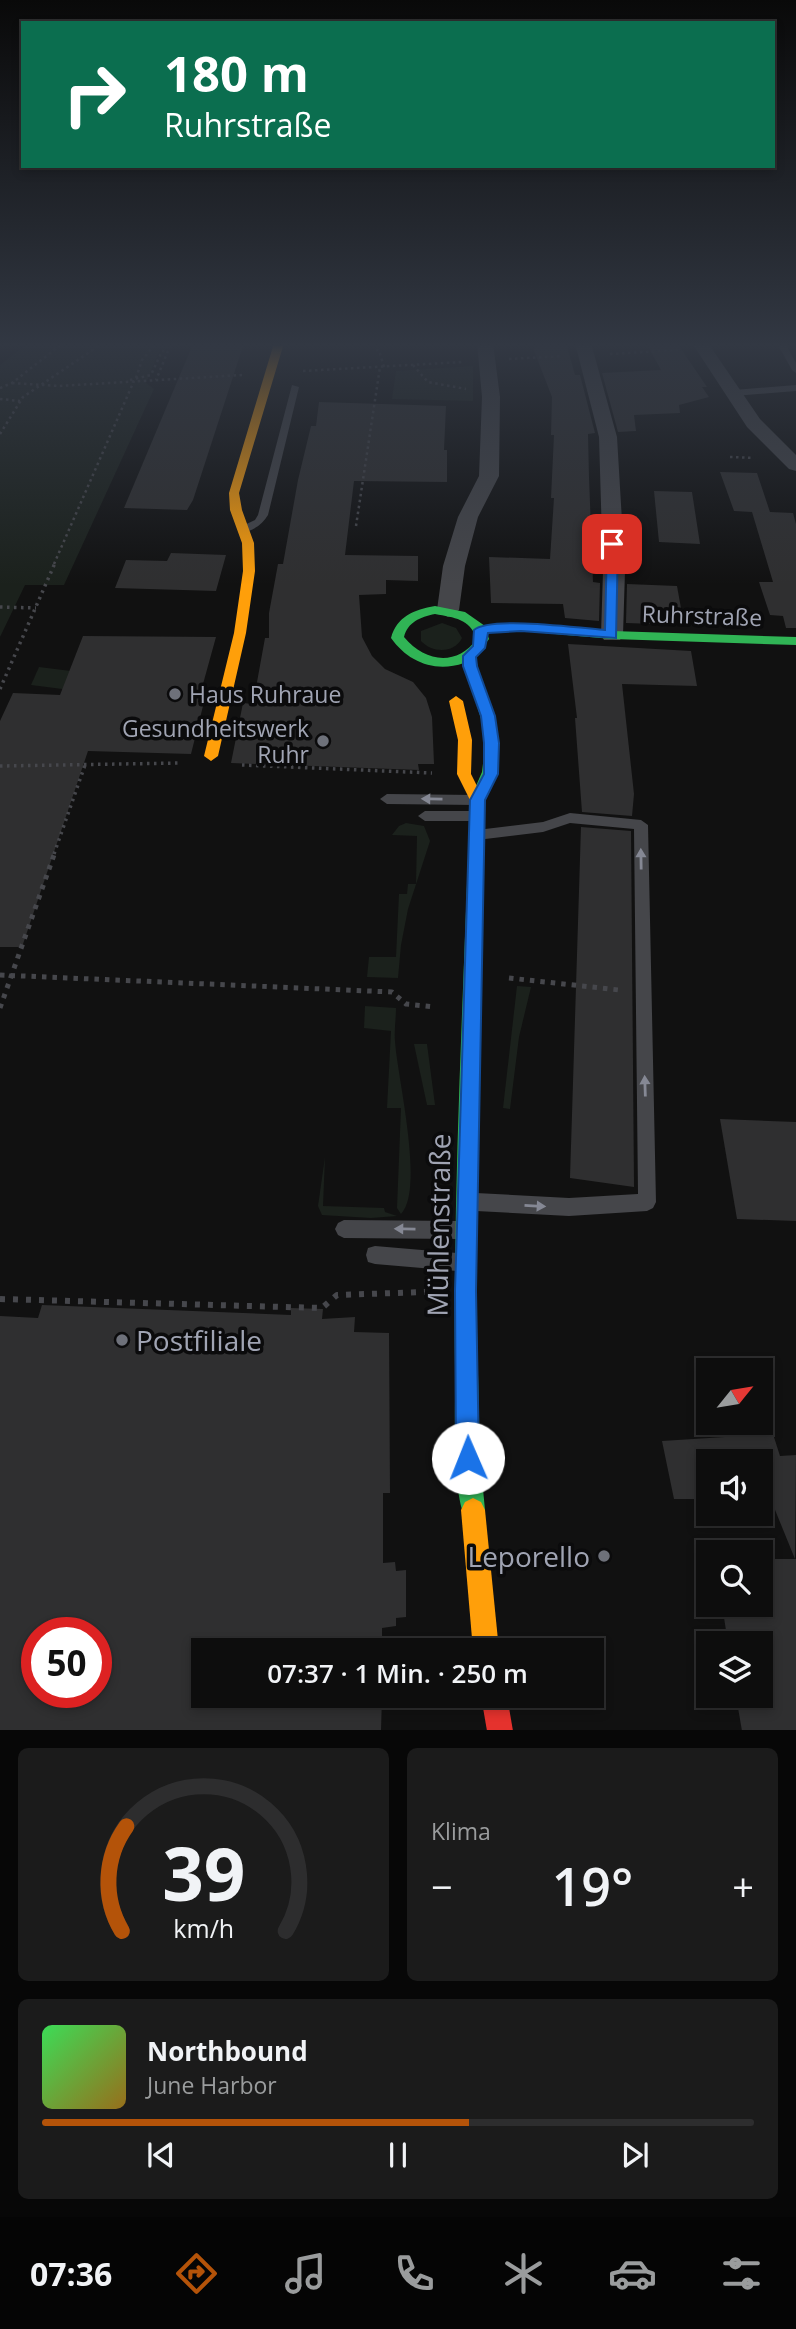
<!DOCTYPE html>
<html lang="de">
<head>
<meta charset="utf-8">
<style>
  :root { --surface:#0d0d0d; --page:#1b1b1b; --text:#f1f3f6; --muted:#9a9c9d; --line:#2d2d2e; --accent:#b45309 }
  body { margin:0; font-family:"Open Sans",sans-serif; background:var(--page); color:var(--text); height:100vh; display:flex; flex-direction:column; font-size:26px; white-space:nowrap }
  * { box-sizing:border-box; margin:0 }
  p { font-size:23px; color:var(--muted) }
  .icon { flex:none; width:38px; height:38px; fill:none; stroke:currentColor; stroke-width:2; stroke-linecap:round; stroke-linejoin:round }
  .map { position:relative; height:1730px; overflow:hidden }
  .panel { display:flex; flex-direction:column; gap:18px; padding:18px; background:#070707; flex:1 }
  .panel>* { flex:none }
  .guide { position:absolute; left:21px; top:21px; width:754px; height:147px; border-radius:0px; box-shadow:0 4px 10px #0003,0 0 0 2px var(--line); background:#0b6e4f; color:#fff; overflow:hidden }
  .needle { width:46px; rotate:60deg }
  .tools { position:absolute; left:696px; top:1358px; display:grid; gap:14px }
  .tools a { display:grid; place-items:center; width:77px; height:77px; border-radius:0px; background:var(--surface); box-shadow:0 4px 10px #0003,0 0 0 2px var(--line); font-size:35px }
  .speed { position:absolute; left:21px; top:1617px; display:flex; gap:14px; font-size:35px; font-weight:700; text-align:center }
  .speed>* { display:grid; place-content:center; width:91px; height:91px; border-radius:50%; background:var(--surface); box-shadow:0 4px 10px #0003,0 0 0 2px var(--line); line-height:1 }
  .speed .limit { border:10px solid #d22; background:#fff; color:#111 }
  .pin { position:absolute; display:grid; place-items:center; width:60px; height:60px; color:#fff; margin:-30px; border-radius:14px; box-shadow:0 4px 10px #0006 }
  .me { position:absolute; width:77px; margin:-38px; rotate:359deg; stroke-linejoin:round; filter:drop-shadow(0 0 5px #0008) }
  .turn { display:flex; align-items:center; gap:24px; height:147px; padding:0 28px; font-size:32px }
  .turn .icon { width:91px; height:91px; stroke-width:2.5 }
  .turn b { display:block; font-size:49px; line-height:60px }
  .big { font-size:52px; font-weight:600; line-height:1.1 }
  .panel .card { flex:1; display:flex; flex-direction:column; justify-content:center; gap:10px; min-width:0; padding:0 24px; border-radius:10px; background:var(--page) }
  .panel .dial { align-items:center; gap:0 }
  .dial svg { height:182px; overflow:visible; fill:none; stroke:var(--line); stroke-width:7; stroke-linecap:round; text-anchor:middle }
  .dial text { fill:var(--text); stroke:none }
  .song { display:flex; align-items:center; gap:21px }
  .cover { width:84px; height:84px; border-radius:10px; background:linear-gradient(135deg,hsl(130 70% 55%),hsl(40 70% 35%)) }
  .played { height:7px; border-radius:4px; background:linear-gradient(90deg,var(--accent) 60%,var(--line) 60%) }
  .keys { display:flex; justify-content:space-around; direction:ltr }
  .heat { display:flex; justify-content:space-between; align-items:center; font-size:38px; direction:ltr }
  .panel .tiles { flex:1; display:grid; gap:18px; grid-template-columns:1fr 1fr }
  .card:last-child { grid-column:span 2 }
  .trip { position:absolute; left:191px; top:1638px; width:413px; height:70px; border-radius:0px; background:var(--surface); box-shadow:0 4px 10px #0003,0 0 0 2px var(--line); font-weight:600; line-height:70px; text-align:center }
  .tabs { display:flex; height:112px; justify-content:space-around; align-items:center; background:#050505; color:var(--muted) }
  .tabs .icon { width:49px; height:49px }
  .tabs .on { color:var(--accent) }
  .tabs b { font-size:32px; color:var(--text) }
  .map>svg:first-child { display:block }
  .green { fill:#1b211c }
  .building { fill:#2f2f30; fill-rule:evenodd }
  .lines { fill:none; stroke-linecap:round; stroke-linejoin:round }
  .path-far3 { stroke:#46474c; stroke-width:2.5; stroke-dasharray:2.5 3.5; stroke-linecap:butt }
  .path-far2 { stroke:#46474c; stroke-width:3.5; stroke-dasharray:2.5 4.5; stroke-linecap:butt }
  .path-far1 { stroke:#46474c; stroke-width:5; stroke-dasharray:4.5 6; stroke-linecap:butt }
  .path { stroke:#46474c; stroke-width:6; stroke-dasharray:5 8; stroke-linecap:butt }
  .lane { fill:#45464a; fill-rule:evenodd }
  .street { fill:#45464a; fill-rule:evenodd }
  .fast { fill:#30b455; fill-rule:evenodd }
  .slow { fill:#ff9f0a; fill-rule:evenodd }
  .jam { fill:#e5322d; fill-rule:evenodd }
  .oneway { fill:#858894 }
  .route { fill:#1a73e8; stroke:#114b97; stroke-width:2 }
  .poi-dot { fill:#6e717a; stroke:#0b0b0c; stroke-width:2.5 }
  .labels { text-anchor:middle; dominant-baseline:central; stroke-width:7; stroke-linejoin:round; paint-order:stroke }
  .street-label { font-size:23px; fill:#a0a4b3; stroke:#0b0b0c }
  .poi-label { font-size:23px; fill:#a0a4b3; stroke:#0b0b0c; text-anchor:start }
  .near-street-label { font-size:28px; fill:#a0a4b3; stroke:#0b0b0c }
  .near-poi-label { font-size:28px; fill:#a0a4b3; stroke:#0b0b0c; text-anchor:start }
</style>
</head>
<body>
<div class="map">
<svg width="796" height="1731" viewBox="0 0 796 1731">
  <rect width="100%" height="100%" fill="#111"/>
  <g class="green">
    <polygon points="28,343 175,343 172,349 160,349 146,383 154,389 64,585 25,585 0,637 0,365"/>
    <polygon points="473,366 473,401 392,399 396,371"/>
    <path d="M 442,623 L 456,628 L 462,638 C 454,654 432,653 421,641 L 421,631 Z"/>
    <polygon points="39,667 79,672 78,691 31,685"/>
    <polygon points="406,823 424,826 430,841 408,909 401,945 398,978 367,977 369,957 396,957 399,894 407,894 408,884 416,884 417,836 392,835 399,826"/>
    <polygon points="517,986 531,987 519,1037 510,1109 503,1108"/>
    <path d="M 365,1006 L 396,1008 C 396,1019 394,1030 395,1041 C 397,1076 425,1189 401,1214 L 397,1208 L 401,1108 L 387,1108 L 391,1031 L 364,1028 Z"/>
    <polygon points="414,1044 427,1044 435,1105 427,1105"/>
    <polygon points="325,1157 323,1206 384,1208 385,1212 397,1216 371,1218 322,1215 318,1206"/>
  </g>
  <g class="building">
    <polygon points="535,343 566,343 575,375 580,375 595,433 588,434 589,477 593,582 600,583 599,621 565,618 563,604 491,603 489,557 550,559 554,498 551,498 554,435 551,435 552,397 533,348 536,348"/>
    <polygon points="646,343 677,343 707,387 702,387 709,397 679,405 680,413 634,415 636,431 618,432 602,373 661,370"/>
    <polygon points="193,344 243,346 193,500 187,510 124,508"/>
    <polygon points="319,402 446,406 444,450 447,450 447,482 354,481 345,555 418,556 418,581 386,580 386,594 359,595 362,637 372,656 385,669 413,682 426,698 432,717 434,764 418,764 419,770 231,763 243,703 253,704 265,638 269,638 269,613 278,564 283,564 298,480 311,426 316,426"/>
    <polygon points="720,472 757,473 770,512 793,513 796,524 796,628 786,628 783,616 770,615 759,582 773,582 752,512 734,511"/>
    <polygon points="654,491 692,492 700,544 659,542"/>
    <polygon points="171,553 226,555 216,591 115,588 126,560 167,561"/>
    <polygon points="627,584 677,586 684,625 626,623"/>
    <polygon points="83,636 216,637 198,702 204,702 191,754 88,751 22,947 0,947 0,721 13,693 60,695"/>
    <polygon points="568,644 691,651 697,686 622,684 634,794 632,816 582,812 575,718 577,718"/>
    <polygon points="581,827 631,831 634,1187 570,1178"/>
    <polygon points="720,1119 796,1122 796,1221 737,1219"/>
    <path d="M 42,1305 L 291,1315 L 291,1308 L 323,1309 L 322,1319 L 355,1317 L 354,1332 L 389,1333 L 390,1493 L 383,1493 L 383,1563 L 395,1562 L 396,1571 L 406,1570 L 406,1617 L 396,1618 L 396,1626 L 382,1628 L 382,1650 L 203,1650 L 203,1696 L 382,1696 L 381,1731 L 0,1731 L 0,1316 L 38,1318 ZM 37,1633 L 96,1633 L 96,1692 L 37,1692 Z"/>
    <polygon points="773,1434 780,1456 796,1455 795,1559 771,1500 761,1500 761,1461 709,1461 709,1499 674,1499 662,1441"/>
    <polygon points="761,1559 796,1559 796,1731 742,1731 736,1696 761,1696 761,1643 728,1643 722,1605 761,1605"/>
  </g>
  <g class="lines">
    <g class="path-far3">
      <polyline points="450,343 458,343"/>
      <polyline points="376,350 379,350 384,367"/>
      <polyline points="610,354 678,350"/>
      <polyline points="509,359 563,356"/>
      <polyline points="413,365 428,382 466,389"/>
      <polyline points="303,371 462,362"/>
      <polyline points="136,378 142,360 156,343"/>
      <polyline points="130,380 151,375 162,351 168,351 156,380"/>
      <polyline points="12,383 59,386 242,375"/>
      <polyline points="0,388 12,383 63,343"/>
      <polyline points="0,399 20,401"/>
      <polyline points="0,434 23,397 103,343"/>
      <polyline points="730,457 754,458"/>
      <polyline points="356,526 380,367"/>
      <polyline points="54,564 134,381"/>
    </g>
    <g class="path-far2">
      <polyline points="0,607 36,608"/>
      <polyline points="0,689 55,563"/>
      <polyline points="242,765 432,773"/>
      <polyline points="0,766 180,763"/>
      <polyline points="54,854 85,765"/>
    </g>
    <g class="path-far1">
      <polyline points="0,975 392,992 406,1004 435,1007"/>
      <polyline points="509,978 619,990"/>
      <polyline points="0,1008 55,852"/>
    </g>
    <polyline class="path" points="0,1299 322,1308 337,1295 425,1292"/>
    <g class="lane">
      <polygon points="779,343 786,345 796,363 796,373 792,370 778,345"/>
      <path d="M 292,385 L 299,387 L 268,515 C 262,525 251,533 238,532 L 238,528 L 255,520 L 258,515 Z"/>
      <polygon points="796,385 796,391 734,396 730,393 734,390"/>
      <polygon points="387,794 476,795 483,800 476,805 387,804 380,799"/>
      <polygon points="425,811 476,811 483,816 476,821 425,821 418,816"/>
      <polygon points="570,813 641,820 648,825 656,1202 653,1208 647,1211 569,1216 476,1211 470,1208 467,1202 470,1196 476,1193 569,1198 638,1194 634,829 570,823 543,832 477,840 470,835 477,830 543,822"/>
      <polygon points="344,1220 458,1221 464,1224 467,1230 464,1236 458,1239 344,1238 338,1235 335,1229 338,1223"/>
      <polygon points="375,1246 457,1253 464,1255 466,1262 464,1269 457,1271 375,1264 368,1262 366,1255 368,1248"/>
    </g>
    <g class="street">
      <polygon points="477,343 493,343 500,397 499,476 478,517 465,566 459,610 448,617 437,610 443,566 458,517 479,476 482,397"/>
      <polygon points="575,343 591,343 617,437 625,571 623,635 620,640 604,640 601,635 603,571 599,437"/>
      <polygon points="692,343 708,343 760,419 796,455 796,471 789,469 747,427"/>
    </g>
    <path class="fast" d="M 435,606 L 465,612 L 485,626 L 521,623 L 612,631 L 796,637 L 796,645 L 612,639 L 521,631 L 487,633 L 489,639 L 476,656 C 477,669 482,681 487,693 C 501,732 502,763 484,800 L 476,1291 L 480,1458 L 485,1510 L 481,1518 L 473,1522 L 465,1518 C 451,1485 456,1405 455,1366 C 453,1177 464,988 470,800 L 482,772 L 485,747 L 482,722 L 464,663 C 435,673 408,662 391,638 C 397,616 414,610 435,606 ZM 435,614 C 455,618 469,618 477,639 C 456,667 425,662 404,637 C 408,622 420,617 435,614 Z"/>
    <g class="slow">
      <polygon points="274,343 284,343 239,493 242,510 254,543 255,571 246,633 218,756 211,761 204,756 234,633 243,571 242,543 230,510 229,493"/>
      <polygon points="456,696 463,701 472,740 471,774 484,800 477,805 472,804 457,774 458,740 449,701"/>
      <polygon points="473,1498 481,1502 485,1510 499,1650 473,1650 461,1510 465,1502"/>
    </g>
    <polygon class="jam" points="481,1696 507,1696 513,1731 487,1731"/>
  </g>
  <defs><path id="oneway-solid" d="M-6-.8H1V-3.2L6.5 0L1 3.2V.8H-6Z" transform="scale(1.75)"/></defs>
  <g class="oneway">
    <use href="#oneway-solid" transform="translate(432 799) rotate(-179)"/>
    <use href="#oneway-solid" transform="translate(641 859) rotate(-91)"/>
    <use href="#oneway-solid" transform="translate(645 1086) rotate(-92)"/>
    <use href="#oneway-solid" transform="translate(535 1206) rotate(3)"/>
    <use href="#oneway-solid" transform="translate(405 1229) rotate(-179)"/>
  </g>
  <linearGradient id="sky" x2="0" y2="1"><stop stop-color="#090909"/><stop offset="0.59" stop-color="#323843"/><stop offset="1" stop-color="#323843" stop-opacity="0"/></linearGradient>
  <rect width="796" height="585" fill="url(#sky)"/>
  <path class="route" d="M 612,541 L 618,544 L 616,638 L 521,631 L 488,633 L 485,648 L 476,657 L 477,666 L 495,716 L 499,743 L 498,774 L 485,800 L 476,1291 L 479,1458 L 476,1466 L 468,1470 L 459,1466 L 456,1458 L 455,1291 L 470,800 L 484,774 L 484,743 L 481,716 L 463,666 L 463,656 L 473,646 L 474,630 C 490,616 581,628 605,630 L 607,544 Z"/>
  <g class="poi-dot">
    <circle cx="175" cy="694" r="7"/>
    <circle cx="323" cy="741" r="7"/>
    <circle cx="122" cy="1340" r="7"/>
    <circle cx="604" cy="1556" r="7"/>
  </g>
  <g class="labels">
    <g class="street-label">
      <text transform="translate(702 615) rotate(2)">Ruhrstraße</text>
    </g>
    <g class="poi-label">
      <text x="189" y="694">Haus Ruhraue</text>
      <text x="309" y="728" text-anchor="end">Gesundheitswerk<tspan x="309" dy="26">Ruhr</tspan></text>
    </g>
    <g class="near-street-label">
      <text transform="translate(438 1225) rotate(-89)">Mühlenstraße</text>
    </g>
    <g class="near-poi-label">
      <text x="136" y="1340">Postfiliale</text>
      <text x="590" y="1556" text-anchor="end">Leporello</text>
    </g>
  </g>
</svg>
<div class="tools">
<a><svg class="needle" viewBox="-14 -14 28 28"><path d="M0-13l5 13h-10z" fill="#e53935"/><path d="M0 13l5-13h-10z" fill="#9a9c9d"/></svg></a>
<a><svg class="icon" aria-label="sound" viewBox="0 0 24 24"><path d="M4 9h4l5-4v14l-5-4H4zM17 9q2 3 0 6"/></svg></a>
<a><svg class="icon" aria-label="search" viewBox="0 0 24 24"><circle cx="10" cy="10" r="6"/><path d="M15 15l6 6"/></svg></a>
<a><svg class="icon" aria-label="layers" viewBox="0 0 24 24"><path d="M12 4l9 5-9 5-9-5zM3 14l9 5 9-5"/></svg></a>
</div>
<div class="speed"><div class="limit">50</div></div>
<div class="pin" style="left:612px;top:544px;background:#d93025"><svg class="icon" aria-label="arrive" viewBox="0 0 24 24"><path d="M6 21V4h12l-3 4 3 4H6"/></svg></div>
<svg class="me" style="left:468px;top:1458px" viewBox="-20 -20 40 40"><circle r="19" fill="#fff"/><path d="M0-13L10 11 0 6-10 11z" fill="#1a73e8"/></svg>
<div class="trip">07:37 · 1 Min. · 250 m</div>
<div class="guide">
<div class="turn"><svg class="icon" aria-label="right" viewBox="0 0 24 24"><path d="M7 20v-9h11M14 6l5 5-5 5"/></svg><div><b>180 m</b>Ruhrstraße</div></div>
</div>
</div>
<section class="panel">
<div class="tiles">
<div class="card dial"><svg viewBox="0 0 100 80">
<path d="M14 69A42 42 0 1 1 86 69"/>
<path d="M14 69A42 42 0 0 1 16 23" stroke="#b45309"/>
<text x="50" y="56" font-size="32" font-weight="700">39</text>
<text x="50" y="72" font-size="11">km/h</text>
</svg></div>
<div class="card"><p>Klima</p>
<div class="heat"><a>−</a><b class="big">19°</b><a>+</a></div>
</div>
<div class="card">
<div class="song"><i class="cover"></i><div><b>Northbound</b><p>June Harbor</p></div></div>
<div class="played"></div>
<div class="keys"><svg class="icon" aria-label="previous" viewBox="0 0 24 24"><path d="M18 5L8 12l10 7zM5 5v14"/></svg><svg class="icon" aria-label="pause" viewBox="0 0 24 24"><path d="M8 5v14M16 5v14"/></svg><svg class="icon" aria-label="next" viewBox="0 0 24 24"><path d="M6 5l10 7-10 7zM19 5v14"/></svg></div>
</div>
</div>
</section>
<nav class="tabs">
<b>07:36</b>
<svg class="icon on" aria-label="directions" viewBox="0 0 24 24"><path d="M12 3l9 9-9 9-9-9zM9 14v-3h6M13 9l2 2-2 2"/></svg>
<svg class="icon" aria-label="music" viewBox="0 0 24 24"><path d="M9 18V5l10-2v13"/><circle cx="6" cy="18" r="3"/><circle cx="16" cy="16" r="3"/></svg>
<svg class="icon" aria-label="phone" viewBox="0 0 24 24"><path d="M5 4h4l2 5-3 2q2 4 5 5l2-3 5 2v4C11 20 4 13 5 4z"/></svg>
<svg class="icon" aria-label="climate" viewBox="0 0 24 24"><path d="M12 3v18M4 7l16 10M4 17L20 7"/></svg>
<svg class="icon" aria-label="car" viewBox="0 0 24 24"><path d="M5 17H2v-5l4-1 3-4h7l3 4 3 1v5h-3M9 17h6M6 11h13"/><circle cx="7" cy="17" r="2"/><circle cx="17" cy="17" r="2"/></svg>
<svg class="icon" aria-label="filters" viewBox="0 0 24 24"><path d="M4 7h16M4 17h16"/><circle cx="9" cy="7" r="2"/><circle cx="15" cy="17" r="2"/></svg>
</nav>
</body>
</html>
